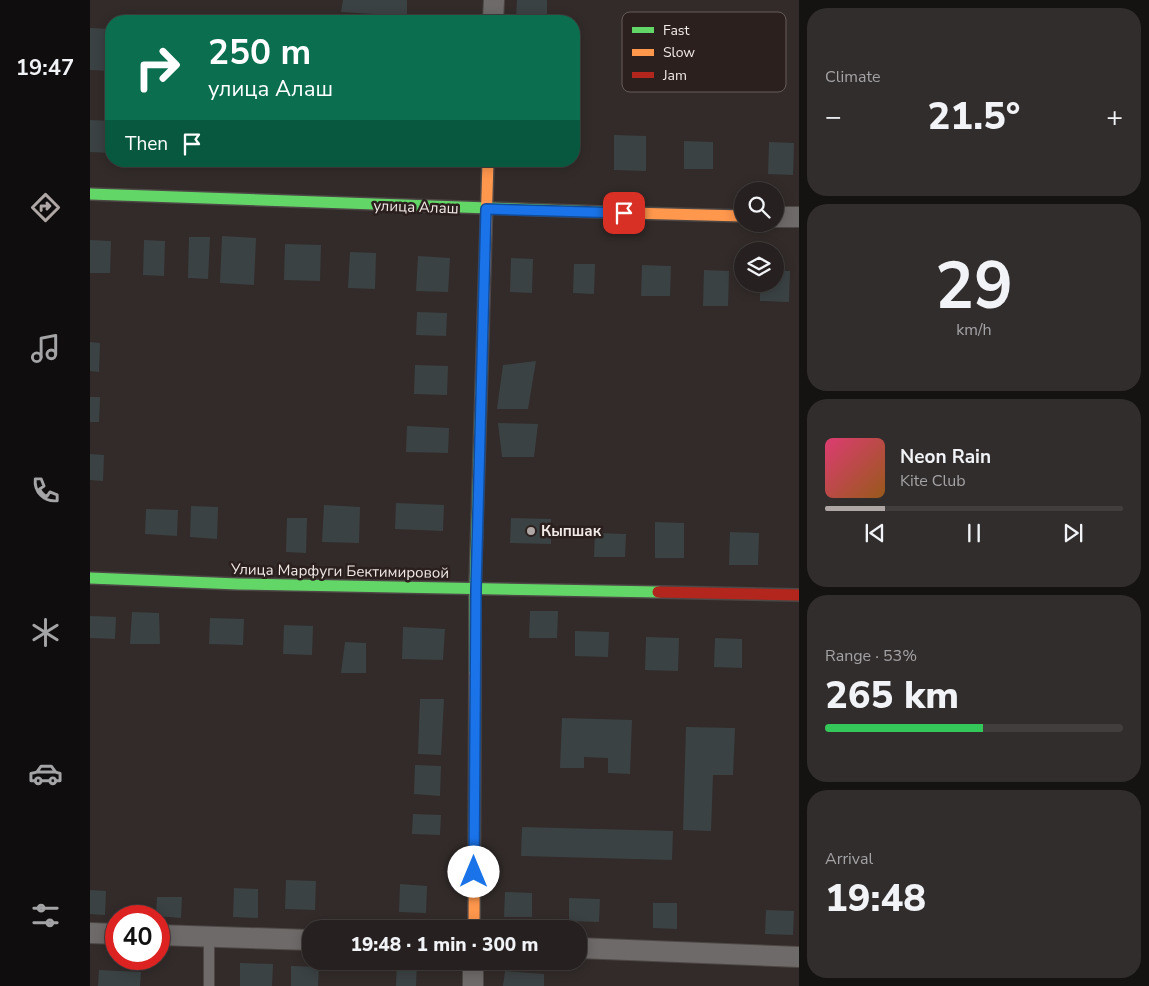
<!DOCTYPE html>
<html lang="en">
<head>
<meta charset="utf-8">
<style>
  :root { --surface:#262020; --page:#322d2d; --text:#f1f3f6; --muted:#a4a3a5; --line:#423e3e; --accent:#aea7a5 }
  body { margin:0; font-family:"Nunito Sans",sans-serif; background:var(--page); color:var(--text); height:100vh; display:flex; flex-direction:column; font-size:19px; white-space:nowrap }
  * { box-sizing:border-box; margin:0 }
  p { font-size:16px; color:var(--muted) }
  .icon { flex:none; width:28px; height:28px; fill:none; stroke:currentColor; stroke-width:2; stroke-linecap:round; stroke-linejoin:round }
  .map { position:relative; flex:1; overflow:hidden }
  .details { display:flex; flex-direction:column; gap:8px; padding:8px; background:#151212; width:350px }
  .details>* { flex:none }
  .guide { position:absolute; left:15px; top:15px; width:475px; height:152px; border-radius:20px; box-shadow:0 2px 12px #0003,0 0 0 1px var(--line); background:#0b6e4f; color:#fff; overflow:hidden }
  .buttons { position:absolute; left:644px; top:182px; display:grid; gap:10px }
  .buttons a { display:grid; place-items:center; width:50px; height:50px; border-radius:50%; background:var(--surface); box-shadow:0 2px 12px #0003,0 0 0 1px var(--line); font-size:25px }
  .speed { position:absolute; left:15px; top:905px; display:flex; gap:10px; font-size:25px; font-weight:700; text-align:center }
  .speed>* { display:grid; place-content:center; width:65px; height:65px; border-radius:50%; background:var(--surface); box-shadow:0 2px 12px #0003,0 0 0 1px var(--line); line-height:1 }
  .speed .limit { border:8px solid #d22; background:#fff; color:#111 }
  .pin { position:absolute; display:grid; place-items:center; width:42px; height:42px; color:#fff; margin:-21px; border-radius:10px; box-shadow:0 2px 8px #0006 }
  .me { position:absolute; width:55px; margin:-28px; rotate:0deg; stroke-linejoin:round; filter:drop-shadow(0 0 4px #0008) }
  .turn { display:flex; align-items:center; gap:18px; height:105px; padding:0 20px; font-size:22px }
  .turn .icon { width:65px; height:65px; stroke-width:2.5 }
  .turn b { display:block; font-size:35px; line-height:42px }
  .then { display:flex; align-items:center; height:48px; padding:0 20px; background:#0003; gap:10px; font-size:19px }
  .big { font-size:38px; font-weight:800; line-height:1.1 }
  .details .tile { flex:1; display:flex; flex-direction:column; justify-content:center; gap:8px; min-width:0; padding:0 18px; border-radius:20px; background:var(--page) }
  .details .dial { align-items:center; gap:0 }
  .dial b { font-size:65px; line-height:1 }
  .song { display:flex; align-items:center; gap:15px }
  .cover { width:60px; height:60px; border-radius:8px; background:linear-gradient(135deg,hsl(340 70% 55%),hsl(30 70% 35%)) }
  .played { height:5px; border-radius:2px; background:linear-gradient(90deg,var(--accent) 20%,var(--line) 20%) }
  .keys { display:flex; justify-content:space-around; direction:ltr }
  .heat { display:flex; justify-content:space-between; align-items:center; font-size:28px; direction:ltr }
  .charge { height:8px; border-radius:4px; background:linear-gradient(90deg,#34c759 53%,var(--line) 0) }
  .trip { position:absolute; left:212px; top:920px; width:285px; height:50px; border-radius:20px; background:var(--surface); box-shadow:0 2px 12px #0003,0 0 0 1px var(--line); font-weight:800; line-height:50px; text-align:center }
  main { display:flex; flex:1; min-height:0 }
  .tab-bar { display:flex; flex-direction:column; width:90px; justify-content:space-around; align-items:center; background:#0f0d0d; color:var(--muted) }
  .tab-bar .icon { width:35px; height:35px }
  .tab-bar .on { color:var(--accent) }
  .tab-bar b { font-size:22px; color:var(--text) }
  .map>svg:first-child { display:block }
  .building { fill:#3b4243 }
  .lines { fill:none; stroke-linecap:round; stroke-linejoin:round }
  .lane-casing { stroke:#4d4745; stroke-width:12 }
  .street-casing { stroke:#4d4745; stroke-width:22 }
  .fast-casing { stroke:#4d4745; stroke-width:14 }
  .slow-casing { stroke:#4d4745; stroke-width:14 }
  .jam-casing { stroke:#4d4745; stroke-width:14 }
  .lane { stroke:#6e6a69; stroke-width:10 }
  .street { stroke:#6e6a69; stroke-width:20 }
  .fast { stroke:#63d668; stroke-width:11 }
  .slow { stroke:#ff974d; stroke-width:11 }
  .jam { stroke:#b3261e; stroke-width:11 }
  .route-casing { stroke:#114b97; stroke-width:12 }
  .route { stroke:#1a73e8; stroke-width:9 }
  .poi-dot { fill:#aea7a5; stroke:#2b201d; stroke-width:2 }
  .labels { text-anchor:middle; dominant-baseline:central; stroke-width:5; stroke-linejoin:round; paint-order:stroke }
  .street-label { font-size:15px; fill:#f1eae7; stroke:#2b201d }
  .poi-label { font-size:15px; font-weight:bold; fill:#f1eae7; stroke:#2b201d; text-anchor:start }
  .key { fill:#2b201d; stroke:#665d5a; stroke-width:1 }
  .key-label { font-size:14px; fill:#f1eae7 }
</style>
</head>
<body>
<main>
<nav class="tab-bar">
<b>19:47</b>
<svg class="icon on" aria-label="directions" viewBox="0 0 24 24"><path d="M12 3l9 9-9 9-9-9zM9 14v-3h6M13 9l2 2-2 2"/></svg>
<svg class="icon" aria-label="music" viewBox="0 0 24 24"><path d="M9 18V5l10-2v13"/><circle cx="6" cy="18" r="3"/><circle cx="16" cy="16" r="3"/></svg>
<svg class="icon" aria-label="phone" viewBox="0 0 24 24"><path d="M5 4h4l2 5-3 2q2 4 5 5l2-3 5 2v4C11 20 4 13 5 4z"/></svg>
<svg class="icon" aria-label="climate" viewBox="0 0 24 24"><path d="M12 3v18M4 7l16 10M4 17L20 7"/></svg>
<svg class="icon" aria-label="car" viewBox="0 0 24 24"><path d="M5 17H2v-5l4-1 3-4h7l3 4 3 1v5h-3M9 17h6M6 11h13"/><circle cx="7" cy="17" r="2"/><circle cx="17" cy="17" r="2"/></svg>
<svg class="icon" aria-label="filters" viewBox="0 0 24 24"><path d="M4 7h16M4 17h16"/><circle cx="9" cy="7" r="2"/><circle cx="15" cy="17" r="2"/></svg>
</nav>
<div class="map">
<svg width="709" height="986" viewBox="0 0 709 986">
  <rect width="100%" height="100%" fill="#322b2a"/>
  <g class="building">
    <polygon points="253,0 317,0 317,16 251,12"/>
    <polygon points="427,0 457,0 457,20 426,19"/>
    <polygon points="0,28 21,29 21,71 0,70"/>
    <polygon points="0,120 21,121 21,153 0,152"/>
    <polygon points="524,135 556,136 556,171 524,170"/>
    <polygon points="594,141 623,142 623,169 594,169"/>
    <polygon points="679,142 704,143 703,175 678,174"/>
    <polygon points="232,161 255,161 255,167 232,166"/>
    <polygon points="269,161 290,161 290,167 268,166"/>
    <polygon points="339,161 363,161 363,166 339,165"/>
    <polygon points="132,236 166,238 164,285 130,283"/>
    <polygon points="99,237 120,237 118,279 98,278"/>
    <polygon points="0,240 21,241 20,273 0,273"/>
    <polygon points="54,240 75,241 74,276 53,275"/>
    <polygon points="195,244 231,245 230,281 194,280"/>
    <polygon points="260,252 286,253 285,289 258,288"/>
    <polygon points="328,256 360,258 358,292 326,291"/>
    <polygon points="421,258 443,259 442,293 420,292"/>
    <polygon points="484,264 505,264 504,294 483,293"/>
    <polygon points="552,265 581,266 580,296 551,296"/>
    <polygon points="614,270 639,271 638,306 613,306"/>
    <polygon points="685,271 700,271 699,302 670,301 670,284 685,284"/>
    <polygon points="327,312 357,313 356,336 326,335"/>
    <polygon points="0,342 10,343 9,372 0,371"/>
    <polygon points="446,361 438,409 407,409 413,365"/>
    <polygon points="325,365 358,366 357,395 324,394"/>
    <polygon points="0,397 10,397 9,422 0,422"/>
    <polygon points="408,423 448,424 444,457 412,457"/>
    <polygon points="317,426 359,428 358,453 316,452"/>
    <polygon points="0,454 14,455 13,481 0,480"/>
    <polygon points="306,503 354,505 353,531 305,529"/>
    <polygon points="234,505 270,507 269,543 232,542"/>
    <polygon points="101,506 128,507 127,539 100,537"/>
    <polygon points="56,509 88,510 87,536 55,534"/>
    <polygon points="197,518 217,518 216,553 196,552"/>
    <polygon points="421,518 461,519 461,544 420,543"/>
    <polygon points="565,522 594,523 594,558 565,558"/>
    <polygon points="640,532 669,533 668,565 639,565"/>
    <polygon points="505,533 536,534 535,557 504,557"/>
    <polygon points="440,611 468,611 467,638 439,638"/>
    <polygon points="42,612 69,613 70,644 40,644"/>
    <polygon points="0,616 26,617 25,639 0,638"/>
    <polygon points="120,618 154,619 153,645 119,644"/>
    <polygon points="194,625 223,626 222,655 193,654"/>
    <polygon points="313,627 355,629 353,660 312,659"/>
    <polygon points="485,631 519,632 518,657 485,656"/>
    <polygon points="556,637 589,638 588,671 555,670"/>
    <polygon points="625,638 652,639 652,668 624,667"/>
    <polygon points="255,642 276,643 276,673 251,673"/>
    <polygon points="330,699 354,699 351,755 328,754"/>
    <polygon points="472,718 542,720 540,774 518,773 518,758 494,757 494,768 470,768"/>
    <polygon points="596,727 645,728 643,775 623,775 621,831 593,830"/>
    <polygon points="325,765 351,766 350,796 324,794"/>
    <polygon points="323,814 351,815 350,835 322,834"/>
    <polygon points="432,827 583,831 582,860 431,856"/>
    <polygon points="196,880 226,881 225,910 195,909"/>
    <polygon points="310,884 337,886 336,913 309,912"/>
    <polygon points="144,888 168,889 168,918 143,917"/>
    <polygon points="0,890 16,891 15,915 0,914"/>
    <polygon points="415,892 442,893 442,917 414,917"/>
    <polygon points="67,897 92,897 91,918 66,916"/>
    <polygon points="479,898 510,899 509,922 479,921"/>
    <polygon points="563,903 587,903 587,929 563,928"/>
    <polygon points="676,910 704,911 703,935 675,934"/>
    <polygon points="307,962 327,962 326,986 306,986"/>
    <polygon points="150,963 183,964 182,986 150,986"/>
    <polygon points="201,966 229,967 228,986 201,986"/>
    <polygon points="9,970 51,972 50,986 8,986"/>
    <polygon points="415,971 454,974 454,986 413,986"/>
  </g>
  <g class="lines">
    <defs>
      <polyline id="lane" points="119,986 119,936"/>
      <g id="street">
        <polyline points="403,21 404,0"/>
        <polyline points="685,217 709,217"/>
        <polyline points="0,933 26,934"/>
        <polyline points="69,935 221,940"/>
        <polyline points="489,948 709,957"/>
        <polyline points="383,986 383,961"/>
      </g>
      <g id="fast">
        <polyline points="0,194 540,213"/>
        <polyline points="0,578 148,584 568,592"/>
        <polyline points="385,673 385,589 392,362"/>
      </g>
      <g id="slow">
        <polyline points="540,213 652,216"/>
        <polyline points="392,362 398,161"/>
        <polyline points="384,929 385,673"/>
      </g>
      <polyline id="jam" points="568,592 709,595"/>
    </defs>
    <use href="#lane" class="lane-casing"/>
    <use href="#street" class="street-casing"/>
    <use href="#fast" class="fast-casing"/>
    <use href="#slow" class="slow-casing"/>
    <use href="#jam" class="jam-casing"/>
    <use href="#lane" class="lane"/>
    <use href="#street" class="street"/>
    <use href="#fast" class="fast"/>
    <use href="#slow" class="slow"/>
    <use href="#jam" class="jam"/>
  </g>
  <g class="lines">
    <defs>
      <polyline id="route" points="384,872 386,589 396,209 534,213"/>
    </defs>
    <use href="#route" class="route-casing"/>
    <use href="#route" class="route"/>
  </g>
  <circle class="poi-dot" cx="441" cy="531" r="5"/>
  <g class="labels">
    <g class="street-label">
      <text transform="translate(326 207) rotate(2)">улица Алаш</text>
      <text transform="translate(250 571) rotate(1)">Улица Марфуги Бектимировой</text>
    </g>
    <g class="poi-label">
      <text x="451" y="531">Кыпшак</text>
    </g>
  </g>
  <rect x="532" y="12" width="164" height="80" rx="8" class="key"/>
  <rect x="542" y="27" width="22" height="6" fill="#63d668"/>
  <rect x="542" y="49" width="22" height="7" fill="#ff974d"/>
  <rect x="542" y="72" width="22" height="6" fill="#b3261e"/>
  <g class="key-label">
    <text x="573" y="35">Fast</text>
    <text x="573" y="57">Slow</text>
    <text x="573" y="80">Jam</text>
  </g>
</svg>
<div class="buttons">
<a><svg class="icon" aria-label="search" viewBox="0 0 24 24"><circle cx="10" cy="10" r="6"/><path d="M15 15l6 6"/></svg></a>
<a><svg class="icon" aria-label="layers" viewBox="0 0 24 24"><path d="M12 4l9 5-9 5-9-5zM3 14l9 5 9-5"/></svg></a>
</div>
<div class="speed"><div class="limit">40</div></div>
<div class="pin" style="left:534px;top:213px;background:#d93025"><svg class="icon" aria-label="arrive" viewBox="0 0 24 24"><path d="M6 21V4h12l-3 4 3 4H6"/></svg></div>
<svg class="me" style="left:384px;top:872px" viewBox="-20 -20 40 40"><circle r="19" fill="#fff"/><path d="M0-13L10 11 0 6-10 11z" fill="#1a73e8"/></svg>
<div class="trip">19:48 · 1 min · 300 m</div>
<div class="guide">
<div class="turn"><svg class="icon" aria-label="right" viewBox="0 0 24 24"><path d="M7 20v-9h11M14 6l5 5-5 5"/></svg><div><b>250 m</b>улица Алаш</div></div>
<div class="then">Then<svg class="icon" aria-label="arrive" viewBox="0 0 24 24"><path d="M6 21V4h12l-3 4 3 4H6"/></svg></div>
</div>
</div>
<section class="details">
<div class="tile"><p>Climate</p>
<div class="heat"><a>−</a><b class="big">21.5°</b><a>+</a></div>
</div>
<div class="tile dial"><b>29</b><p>km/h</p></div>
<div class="tile">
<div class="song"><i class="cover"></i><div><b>Neon Rain</b><p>Kite Club</p></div></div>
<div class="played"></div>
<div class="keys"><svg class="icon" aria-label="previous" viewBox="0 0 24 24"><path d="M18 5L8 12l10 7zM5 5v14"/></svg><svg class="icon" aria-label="pause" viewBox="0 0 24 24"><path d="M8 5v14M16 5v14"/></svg><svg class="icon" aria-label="next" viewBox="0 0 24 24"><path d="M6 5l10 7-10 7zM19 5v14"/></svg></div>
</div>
<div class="tile"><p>Range · 53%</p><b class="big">265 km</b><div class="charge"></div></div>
<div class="tile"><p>Arrival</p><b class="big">19:48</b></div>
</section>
</main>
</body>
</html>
